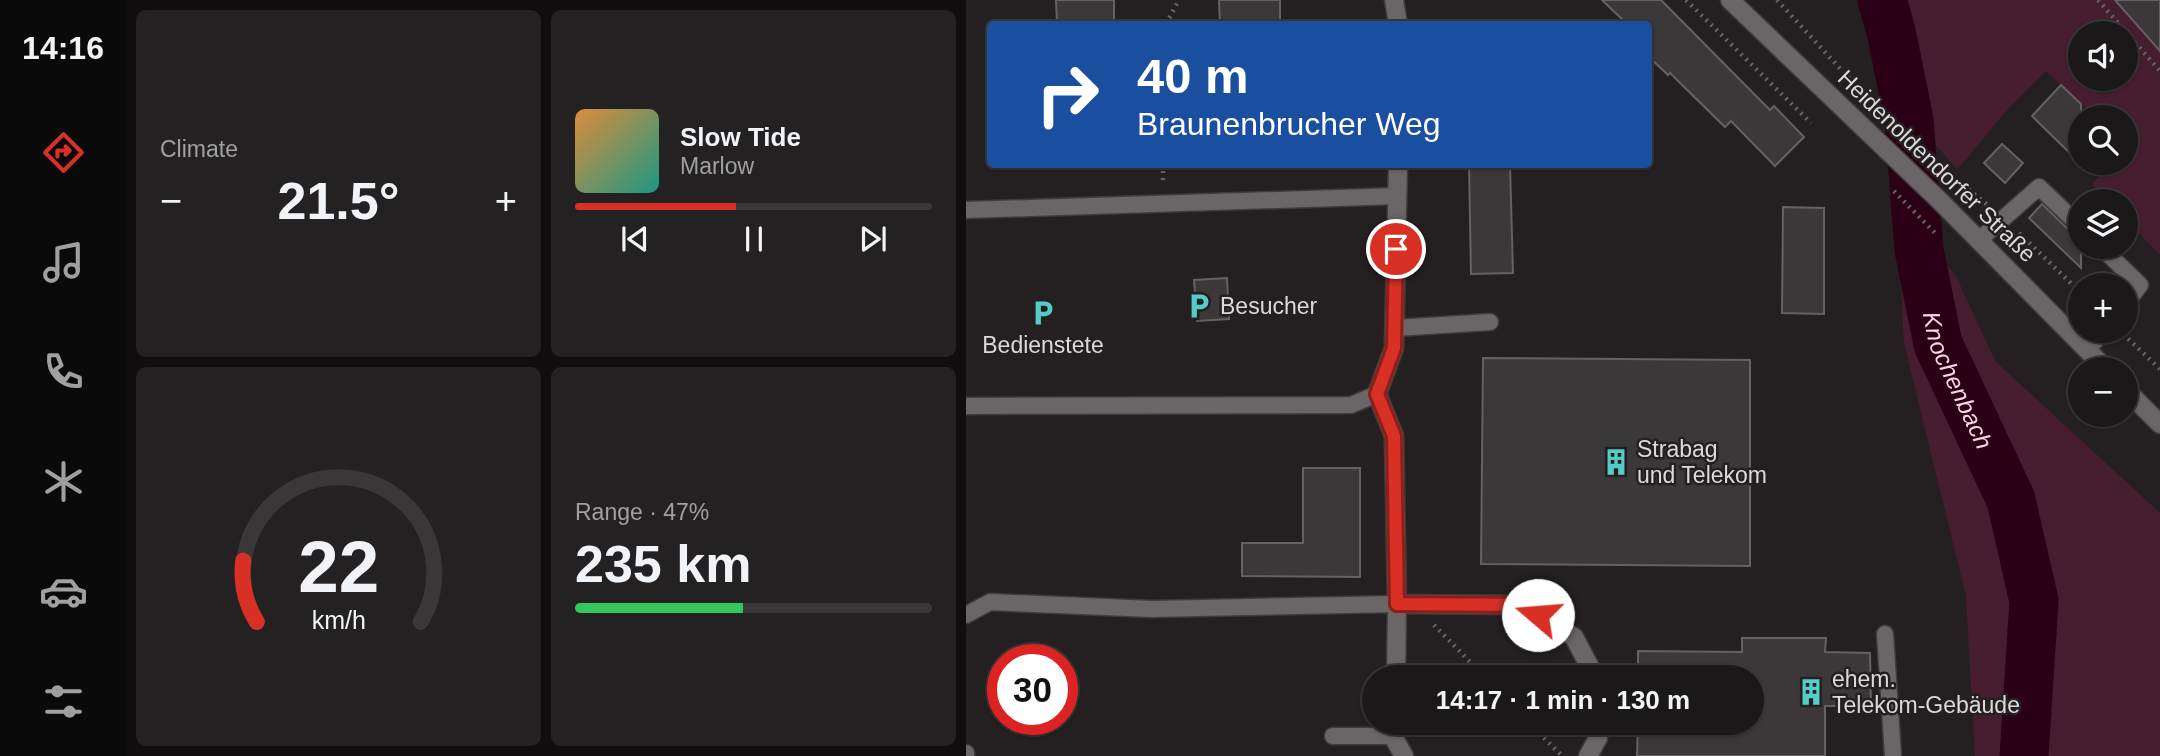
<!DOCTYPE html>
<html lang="en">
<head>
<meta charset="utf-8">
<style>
  :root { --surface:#1b1819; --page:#242122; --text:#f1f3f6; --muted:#a0a0a2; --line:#393738; --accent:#d93025 }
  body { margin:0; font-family:Arial,sans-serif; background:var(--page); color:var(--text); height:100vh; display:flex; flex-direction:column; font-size:26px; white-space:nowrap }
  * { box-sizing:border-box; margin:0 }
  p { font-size:23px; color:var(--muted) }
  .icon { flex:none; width:38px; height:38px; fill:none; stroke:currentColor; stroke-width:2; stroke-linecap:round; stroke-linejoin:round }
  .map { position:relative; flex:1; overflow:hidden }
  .side { display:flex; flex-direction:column; gap:10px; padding:10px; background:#0f0d0e; width:840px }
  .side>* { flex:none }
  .hud { position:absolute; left:21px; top:21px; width:665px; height:147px; border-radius:7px; box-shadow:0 2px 5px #0004,0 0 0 2px var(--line); background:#1a4fa0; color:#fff; overflow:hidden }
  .tools { position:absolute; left:1102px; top:21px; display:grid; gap:14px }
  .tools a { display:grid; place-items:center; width:70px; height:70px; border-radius:50%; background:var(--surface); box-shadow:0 2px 5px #0004,0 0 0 2px var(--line); font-size:35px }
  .speed { position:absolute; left:21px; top:644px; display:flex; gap:14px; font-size:35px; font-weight:700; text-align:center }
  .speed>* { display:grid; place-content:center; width:91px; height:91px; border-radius:50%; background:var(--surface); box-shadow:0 2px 5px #0004,0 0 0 2px var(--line); line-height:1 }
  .speed .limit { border:10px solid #d22; background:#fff; color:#111 }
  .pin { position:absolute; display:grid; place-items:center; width:60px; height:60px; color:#fff; margin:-30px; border:4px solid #fff; border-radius:50%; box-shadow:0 2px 7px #0007 }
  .me { position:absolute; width:77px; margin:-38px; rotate:288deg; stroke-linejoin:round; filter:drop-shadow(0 0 5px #0008) }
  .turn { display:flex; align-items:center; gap:24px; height:147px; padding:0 35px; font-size:32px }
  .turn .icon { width:91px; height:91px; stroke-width:2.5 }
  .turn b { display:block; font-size:49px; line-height:60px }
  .big { font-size:52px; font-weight:700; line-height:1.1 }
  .side .tile { flex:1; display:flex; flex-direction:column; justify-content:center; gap:10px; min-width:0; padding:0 24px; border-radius:10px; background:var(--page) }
  .side .dial { align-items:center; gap:0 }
  .dial svg { height:182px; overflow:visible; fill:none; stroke:var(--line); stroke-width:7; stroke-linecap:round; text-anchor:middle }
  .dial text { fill:var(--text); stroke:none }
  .song { display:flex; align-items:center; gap:21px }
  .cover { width:84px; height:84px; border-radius:10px; background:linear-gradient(135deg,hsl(30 70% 55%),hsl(170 70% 35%)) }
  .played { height:7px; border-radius:4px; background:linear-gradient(90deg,var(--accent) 45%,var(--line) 45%) }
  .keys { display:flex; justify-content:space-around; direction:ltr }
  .heat { display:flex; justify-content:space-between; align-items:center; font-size:38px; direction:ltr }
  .charge { height:10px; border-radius:5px; background:linear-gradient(90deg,#34c759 47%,var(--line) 0) }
  .side .tiles { flex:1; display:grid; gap:10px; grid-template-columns:repeat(2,1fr) }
  .trip { position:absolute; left:396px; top:665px; width:402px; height:70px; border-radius:35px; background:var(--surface); box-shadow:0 2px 5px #0004,0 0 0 2px var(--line); font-weight:700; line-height:70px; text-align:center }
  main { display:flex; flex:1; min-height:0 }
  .menu { display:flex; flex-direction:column; width:126px; justify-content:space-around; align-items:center; background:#0b0a0a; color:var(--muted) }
  .menu .icon { width:49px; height:49px }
  .menu .on { color:var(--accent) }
  .menu b { font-size:32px; color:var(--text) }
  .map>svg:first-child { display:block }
  .green { fill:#461d2f; fill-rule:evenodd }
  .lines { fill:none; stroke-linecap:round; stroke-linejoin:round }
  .river { stroke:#2b0015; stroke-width:49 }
  .building { fill:#3c383a; stroke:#656061; stroke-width:2 }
  .lane-casing { stroke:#3f3c3d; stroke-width:19 }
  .street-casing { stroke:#3f3c3d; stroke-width:21 }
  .secondary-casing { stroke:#3f3c3d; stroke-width:21 }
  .path { stroke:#676465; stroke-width:4.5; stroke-dasharray:2 5; stroke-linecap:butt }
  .lane { stroke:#6a6566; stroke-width:16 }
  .street { stroke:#6a6566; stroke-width:18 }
  .secondary { stroke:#6a6566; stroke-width:18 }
  .route-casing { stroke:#8d1f18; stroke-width:18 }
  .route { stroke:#d93025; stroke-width:12 }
  .labels { text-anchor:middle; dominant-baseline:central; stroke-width:5; stroke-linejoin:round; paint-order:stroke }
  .street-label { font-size:23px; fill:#dcd9da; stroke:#242021 }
  .poi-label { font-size:23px; fill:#dcd9da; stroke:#242021; text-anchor:start }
  .water-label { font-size:24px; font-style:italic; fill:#fad4e2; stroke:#242021 }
</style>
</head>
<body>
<main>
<nav class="menu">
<b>14:16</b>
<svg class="icon on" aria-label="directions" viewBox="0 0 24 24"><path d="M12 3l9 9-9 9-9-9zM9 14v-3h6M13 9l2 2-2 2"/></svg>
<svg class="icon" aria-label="music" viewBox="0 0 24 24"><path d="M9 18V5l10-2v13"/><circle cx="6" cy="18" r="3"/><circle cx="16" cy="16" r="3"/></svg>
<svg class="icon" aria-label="phone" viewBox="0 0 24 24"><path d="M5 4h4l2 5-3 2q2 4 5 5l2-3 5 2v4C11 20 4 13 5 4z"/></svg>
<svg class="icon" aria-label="climate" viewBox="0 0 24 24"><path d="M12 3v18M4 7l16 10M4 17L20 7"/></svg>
<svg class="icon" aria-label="car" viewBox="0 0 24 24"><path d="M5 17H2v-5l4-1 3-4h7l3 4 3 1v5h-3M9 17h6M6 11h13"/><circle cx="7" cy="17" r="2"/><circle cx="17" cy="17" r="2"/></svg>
<svg class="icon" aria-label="filters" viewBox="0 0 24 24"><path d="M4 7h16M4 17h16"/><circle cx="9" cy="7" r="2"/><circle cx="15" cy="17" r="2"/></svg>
</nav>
<section class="side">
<div class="tiles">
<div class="tile"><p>Climate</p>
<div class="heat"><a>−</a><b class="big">21.5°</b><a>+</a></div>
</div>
<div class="tile">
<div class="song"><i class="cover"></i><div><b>Slow Tide</b><p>Marlow</p></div></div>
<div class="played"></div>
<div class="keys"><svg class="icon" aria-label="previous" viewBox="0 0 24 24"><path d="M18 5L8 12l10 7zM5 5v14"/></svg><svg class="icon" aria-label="pause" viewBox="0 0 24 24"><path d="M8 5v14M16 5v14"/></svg><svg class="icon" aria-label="next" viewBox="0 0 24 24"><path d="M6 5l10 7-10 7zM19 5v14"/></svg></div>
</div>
<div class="tile dial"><svg viewBox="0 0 100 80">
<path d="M14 69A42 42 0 1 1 86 69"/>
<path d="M14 69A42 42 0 0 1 8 42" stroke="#d93025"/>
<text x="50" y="56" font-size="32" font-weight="700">22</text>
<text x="50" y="72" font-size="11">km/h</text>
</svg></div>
<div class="tile"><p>Range · 47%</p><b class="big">235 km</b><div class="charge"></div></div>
</div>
</section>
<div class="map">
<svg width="1194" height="756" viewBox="0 0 1194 756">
  <rect width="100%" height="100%" fill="#242021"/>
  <g class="green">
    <path d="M 939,0 L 1149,0 L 1194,51 L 1194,255 L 1160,220 L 1160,201 L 1142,201 L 1126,184 L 1146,163 L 1160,163 L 1160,117 L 1129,117 L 1080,71 L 1041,110 L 991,170 L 967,141 L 940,17 ZM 1115,33 L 1160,33 L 1160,79 L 1115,79 Z"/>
    <polygon points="932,218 989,274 1029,361 1194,513 1194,756 1009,756 1000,596 938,343"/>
  </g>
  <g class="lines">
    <path class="river" id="s1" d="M 916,0 L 925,31 L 943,120 L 953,250 L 972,344 L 1045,500 L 1068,601 L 1058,756"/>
  </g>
  <g class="building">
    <polygon points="90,0 148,0 148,24 91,24"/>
    <polygon points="253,0 314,0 314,24 254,24"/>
    <polygon points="636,0 695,0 804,110 808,106 838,137 809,166 765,121 759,127 704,73 702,75 682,56 682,24 661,24"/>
    <polygon points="1149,0 1194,0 1194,51"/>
    <polygon points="1095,85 1115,104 1115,164 1066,116"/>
    <polygon points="1036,144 1057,163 1039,183 1018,163"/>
    <polygon points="503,164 544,164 547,273 505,274"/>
    <polygon points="1076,204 1108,235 1115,237 1115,268 1063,218"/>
    <polygon points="817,207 858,208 858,314 816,313"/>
    <polygon points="261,278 263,319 231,321 228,280"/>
    <polygon points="517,358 784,360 784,566 515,564"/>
    <polygon points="337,468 394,468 394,577 276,576 276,543 337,543"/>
    <polygon points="776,638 860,638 859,652 904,653 905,706 859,706 859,756 671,756 672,723 786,723 786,677 672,677 672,651 776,652"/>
  </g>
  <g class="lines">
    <defs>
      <g id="lane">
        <polyline points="0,210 432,196"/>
        <polyline points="1013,240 1073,187 1115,227"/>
        <polyline points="1135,247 1174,285 1160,303"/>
        <polyline points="429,328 524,322"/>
        <polyline points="1121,350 1138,331"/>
        <polyline points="0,406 385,405 411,394"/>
        <polyline points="0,615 24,602 186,609 431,604"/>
        <polyline points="919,634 927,756"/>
        <polyline points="367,736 429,736"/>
        <polyline points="0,753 0,756"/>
      </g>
      <g id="street">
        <polyline points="428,0 432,24"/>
        <polyline points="431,604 554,605 608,637 629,677"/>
        <polyline points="430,677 431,604 428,436 411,394 428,348 432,164"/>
        <polyline points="429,723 429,740 438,756"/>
        <polyline points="622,756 632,738 632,723"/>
      </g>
      <g id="secondary">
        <polyline points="764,0 973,200 1140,369"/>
        <polyline points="1160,390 1194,424"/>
      </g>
    </defs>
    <use href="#lane" class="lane-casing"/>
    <use href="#street" class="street-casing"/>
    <use href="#secondary" class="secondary-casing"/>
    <g class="path">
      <polyline points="720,0 845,123"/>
      <polyline points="811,0 891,87"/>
      <polyline points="1132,0 1194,71"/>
      <polyline points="200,24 213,0"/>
      <polyline points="970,163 1023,206"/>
      <polyline points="197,164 197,185"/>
      <polyline points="928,191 969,233"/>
      <polyline points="1053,233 1115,293"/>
      <polyline points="1157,334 1194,369"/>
      <polyline points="468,625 519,677"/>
      <polyline points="563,723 596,756"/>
    </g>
    <use href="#lane" class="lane"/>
    <use href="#street" class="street"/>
    <use href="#secondary" class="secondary"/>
  </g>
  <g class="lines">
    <defs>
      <polyline id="route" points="430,249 428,348 411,394 428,436 431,604 554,605 572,615"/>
    </defs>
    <use href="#route" class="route-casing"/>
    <use href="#route" class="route"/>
  </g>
  <defs>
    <symbol id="parking-bare" viewBox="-9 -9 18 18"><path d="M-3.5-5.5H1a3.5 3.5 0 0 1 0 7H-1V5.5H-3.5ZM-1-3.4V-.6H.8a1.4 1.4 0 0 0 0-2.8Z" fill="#55cdc6" stroke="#242021" stroke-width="2.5" paint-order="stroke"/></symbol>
    <symbol id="building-bare" viewBox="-9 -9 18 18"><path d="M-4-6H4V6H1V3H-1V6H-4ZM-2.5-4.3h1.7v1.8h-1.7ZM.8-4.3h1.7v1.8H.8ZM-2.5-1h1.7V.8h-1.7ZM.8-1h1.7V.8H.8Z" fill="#55cdc6" stroke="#242021" stroke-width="2.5" paint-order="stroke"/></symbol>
  </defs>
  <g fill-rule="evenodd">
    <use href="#parking-bare" x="214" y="287" width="38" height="38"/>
    <use href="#parking-bare" x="58" y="294" width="38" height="38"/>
    <use href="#building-bare" x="631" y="443" width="38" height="38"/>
    <use href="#building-bare" x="826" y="673" width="38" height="38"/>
  </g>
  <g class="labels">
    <g class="street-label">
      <text transform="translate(971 166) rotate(44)">Heidenoldendorfer Straße</text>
    </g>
    <g class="poi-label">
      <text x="254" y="306">Besucher</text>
      <text x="77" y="345" text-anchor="middle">Bedienstete</text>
      <text x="671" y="449">Strabag<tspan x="671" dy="26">und Telekom</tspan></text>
      <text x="866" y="679">ehem.<tspan x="866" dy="26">Telekom-Gebäude</tspan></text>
    </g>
    <g class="water-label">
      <text stroke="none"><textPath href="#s1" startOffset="390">Knochenbach</textPath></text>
    </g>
  </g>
</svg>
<div class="tools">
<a><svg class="icon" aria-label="sound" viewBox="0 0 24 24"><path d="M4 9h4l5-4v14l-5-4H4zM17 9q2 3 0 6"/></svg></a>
<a><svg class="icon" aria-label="search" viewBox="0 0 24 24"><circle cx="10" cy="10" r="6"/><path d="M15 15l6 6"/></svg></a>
<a><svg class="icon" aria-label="layers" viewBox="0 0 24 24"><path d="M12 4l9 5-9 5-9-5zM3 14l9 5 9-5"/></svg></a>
<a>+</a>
<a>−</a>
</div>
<div class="speed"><div class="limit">30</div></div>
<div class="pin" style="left:430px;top:249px;background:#d93025"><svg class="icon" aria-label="arrive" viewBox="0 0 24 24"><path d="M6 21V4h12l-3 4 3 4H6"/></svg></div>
<svg class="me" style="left:572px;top:615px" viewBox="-20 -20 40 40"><circle r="19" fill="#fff"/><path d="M0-13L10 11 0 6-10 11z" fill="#d93025"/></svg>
<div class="trip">14:17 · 1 min · 130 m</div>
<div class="hud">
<div class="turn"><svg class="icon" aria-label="right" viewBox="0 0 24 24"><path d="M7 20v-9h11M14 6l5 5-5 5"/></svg><div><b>40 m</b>Braunenbrucher Weg</div></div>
</div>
</div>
</main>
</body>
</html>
